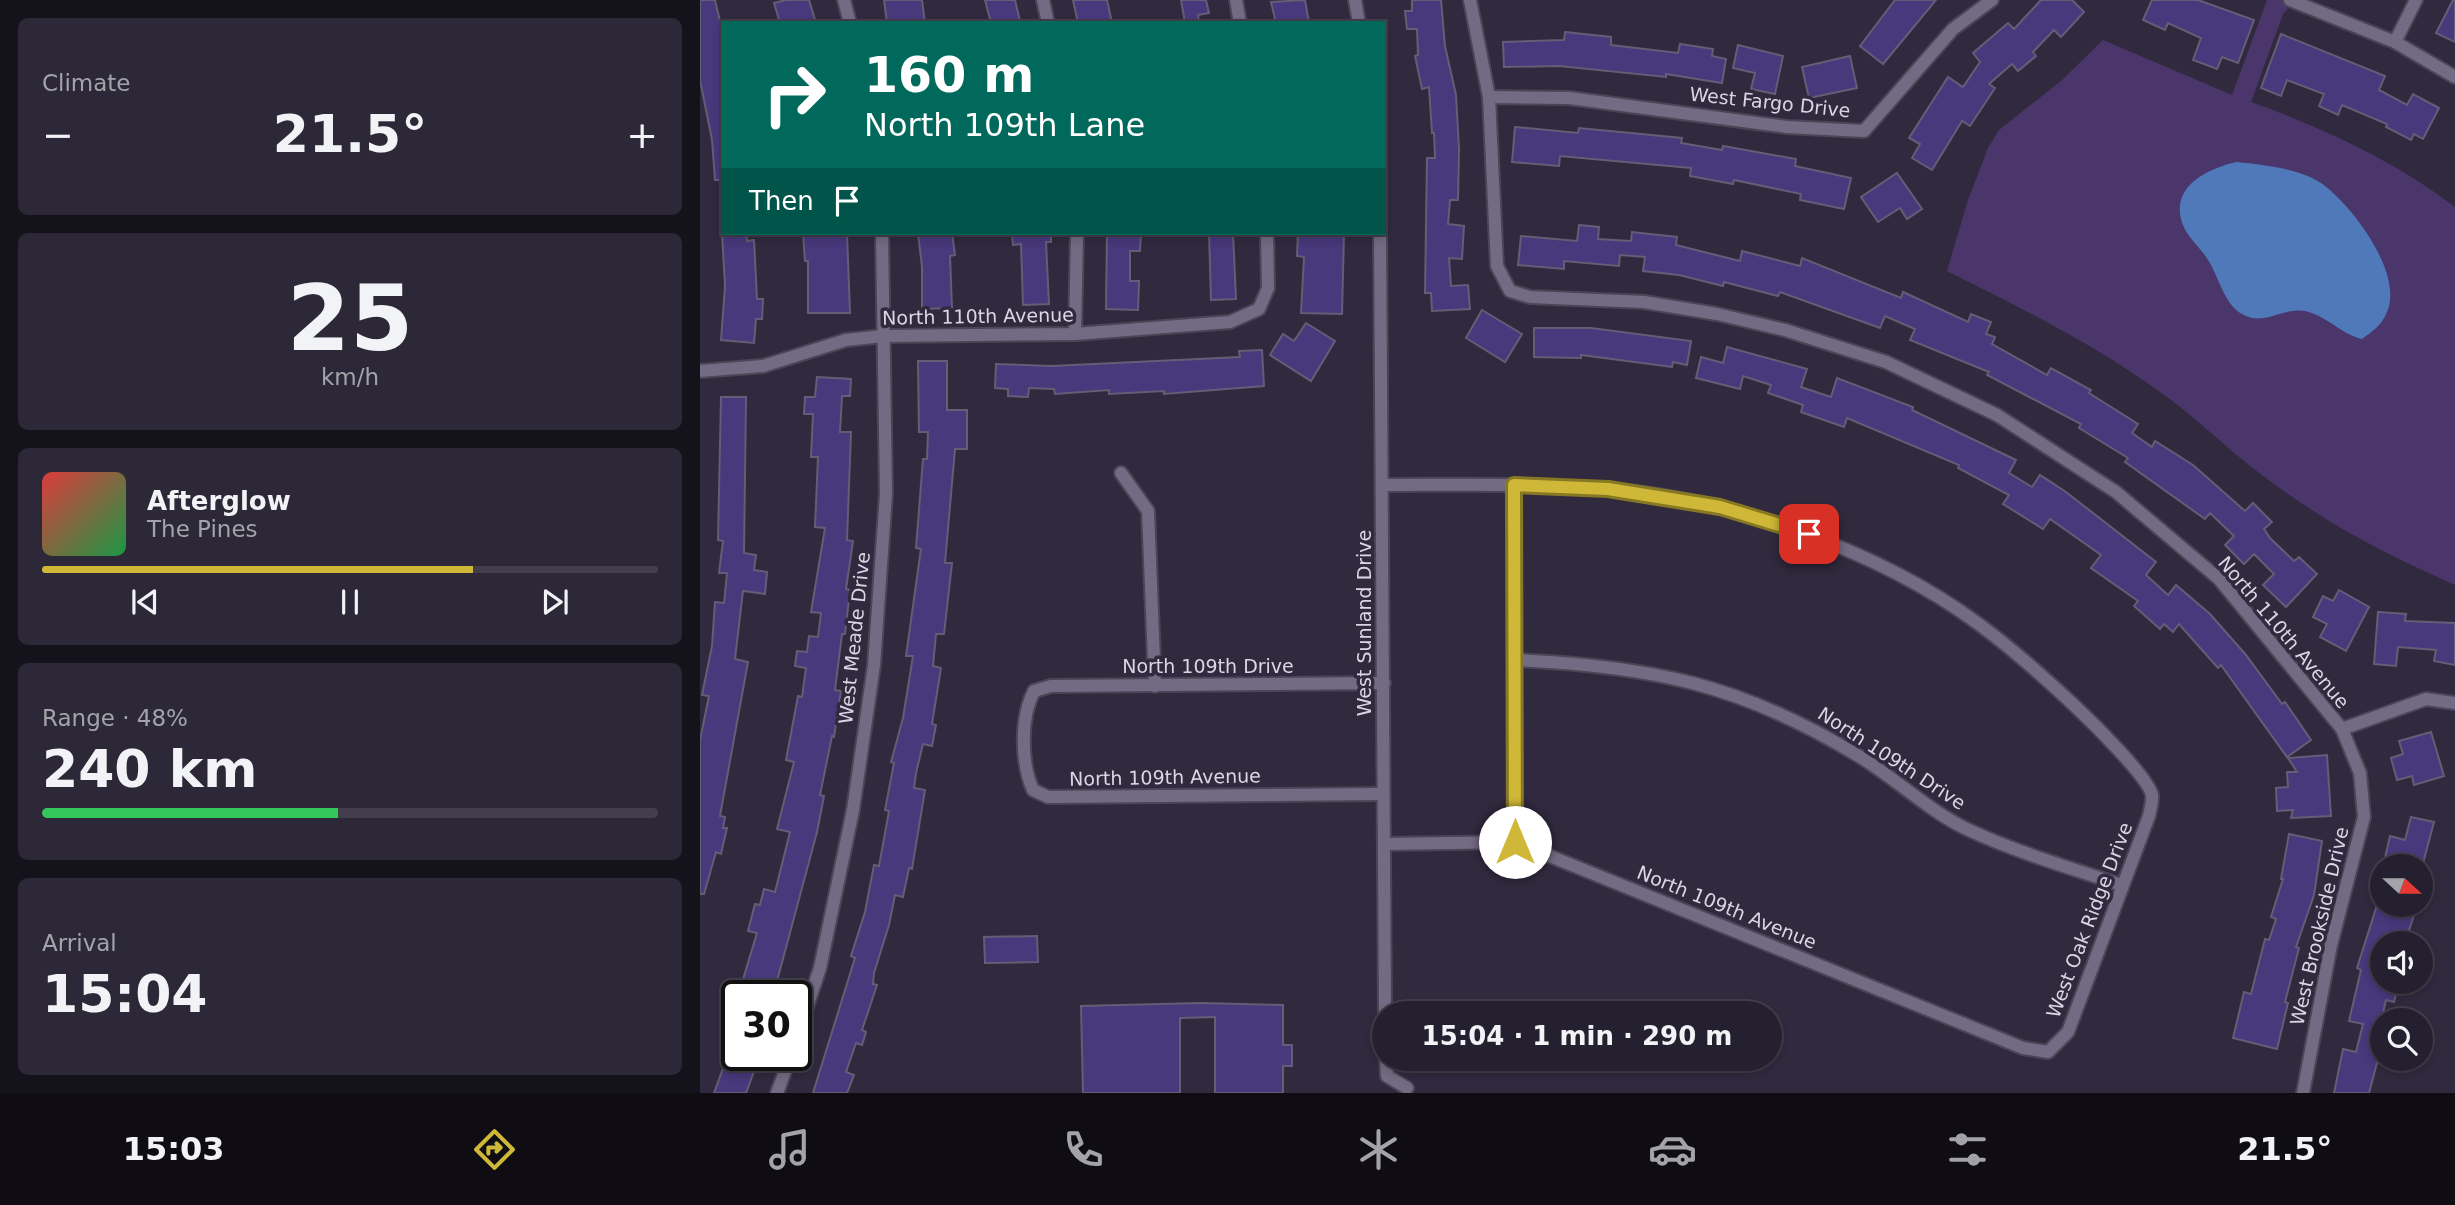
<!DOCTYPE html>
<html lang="en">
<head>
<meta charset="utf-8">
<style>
  :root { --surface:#25202f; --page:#2d2837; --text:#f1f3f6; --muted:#a3a3aa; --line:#423e4b; --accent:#cfb837 }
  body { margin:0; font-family:"DejaVu Sans",sans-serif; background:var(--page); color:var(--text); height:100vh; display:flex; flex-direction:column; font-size:26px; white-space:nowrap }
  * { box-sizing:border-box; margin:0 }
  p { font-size:23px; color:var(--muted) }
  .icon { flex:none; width:38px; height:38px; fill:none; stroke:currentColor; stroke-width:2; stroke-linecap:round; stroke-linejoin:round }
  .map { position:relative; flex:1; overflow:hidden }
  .drawer { display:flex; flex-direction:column; gap:18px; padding:18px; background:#14121a; width:700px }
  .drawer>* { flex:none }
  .hud { position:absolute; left:21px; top:21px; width:665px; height:214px; border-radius:0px; box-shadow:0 4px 10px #0003,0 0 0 2px var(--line); background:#00695c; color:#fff; overflow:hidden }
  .needle { width:46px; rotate:111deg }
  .tools { position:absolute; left:1670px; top:854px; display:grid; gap:14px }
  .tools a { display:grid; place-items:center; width:63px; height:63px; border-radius:50%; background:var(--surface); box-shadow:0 4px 10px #0003,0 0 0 2px var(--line); font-size:35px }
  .speed { position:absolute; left:21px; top:980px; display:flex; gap:14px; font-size:35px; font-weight:700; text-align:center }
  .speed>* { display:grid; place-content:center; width:91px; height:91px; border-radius:50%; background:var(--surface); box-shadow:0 4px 10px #0003,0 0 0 2px var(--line); line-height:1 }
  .speed .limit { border:4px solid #111; border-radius:10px; background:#fff; color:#111 }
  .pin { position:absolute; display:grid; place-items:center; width:60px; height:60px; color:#fff; margin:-30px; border-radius:14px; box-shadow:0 4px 10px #0006 }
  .me { position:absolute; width:77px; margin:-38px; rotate:0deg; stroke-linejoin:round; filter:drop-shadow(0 0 5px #0008) }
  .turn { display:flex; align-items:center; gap:24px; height:147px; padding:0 28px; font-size:32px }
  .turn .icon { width:91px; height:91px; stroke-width:2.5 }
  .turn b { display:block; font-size:49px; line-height:60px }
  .then { display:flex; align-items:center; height:66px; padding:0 28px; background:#0003; gap:14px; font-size:26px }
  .big { font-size:52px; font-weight:700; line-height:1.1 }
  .drawer .widget { flex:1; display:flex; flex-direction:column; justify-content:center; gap:10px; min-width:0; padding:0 24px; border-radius:10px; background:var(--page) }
  .drawer .dial { align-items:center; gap:0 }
  .dial b { font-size:91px; line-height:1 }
  .song { display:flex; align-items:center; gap:21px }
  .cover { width:84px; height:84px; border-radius:10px; background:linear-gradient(135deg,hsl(0 70% 55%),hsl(140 70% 35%)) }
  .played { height:7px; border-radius:4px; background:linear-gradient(90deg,var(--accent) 70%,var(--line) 70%) }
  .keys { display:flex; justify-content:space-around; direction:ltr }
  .heat { display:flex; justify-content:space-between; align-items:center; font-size:38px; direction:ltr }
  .charge { height:10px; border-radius:5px; background:linear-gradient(90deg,#34c759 48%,var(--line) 0) }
  .trip { position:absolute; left:672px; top:1001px; width:410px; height:70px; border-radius:35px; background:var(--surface); box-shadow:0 4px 10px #0003,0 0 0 2px var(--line); font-weight:700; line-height:70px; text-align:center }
  .tab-bar { display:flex; height:112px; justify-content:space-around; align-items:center; background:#0f0d13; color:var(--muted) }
  .tab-bar .icon { width:49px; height:49px }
  .tab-bar .active { color:var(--accent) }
  .tab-bar b { font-size:32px; color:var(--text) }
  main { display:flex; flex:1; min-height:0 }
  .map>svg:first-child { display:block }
  .green { fill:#4a366b }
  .water { fill:#5079ba }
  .building { fill:#48387c; stroke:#625e76; stroke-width:2 }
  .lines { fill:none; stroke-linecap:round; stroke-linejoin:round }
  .street-casing { stroke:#4b4557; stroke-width:16 }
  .street { stroke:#736b83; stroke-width:12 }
  .route-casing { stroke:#877824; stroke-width:18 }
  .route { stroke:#cfb837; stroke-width:12 }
  .labels { text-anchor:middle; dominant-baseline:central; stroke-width:7; stroke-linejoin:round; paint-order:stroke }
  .street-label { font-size:19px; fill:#dad6e4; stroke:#312a3f }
</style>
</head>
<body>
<main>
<section class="drawer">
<div class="widget"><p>Climate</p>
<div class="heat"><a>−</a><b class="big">21.5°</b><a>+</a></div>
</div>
<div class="widget dial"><b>25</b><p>km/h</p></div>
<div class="widget">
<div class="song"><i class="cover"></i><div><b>Afterglow</b><p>The Pines</p></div></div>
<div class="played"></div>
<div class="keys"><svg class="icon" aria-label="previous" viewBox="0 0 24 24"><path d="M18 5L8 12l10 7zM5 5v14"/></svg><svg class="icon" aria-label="pause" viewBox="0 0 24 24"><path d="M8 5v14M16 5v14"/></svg><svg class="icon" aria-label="next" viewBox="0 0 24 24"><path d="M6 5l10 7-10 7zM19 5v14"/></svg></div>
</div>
<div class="widget"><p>Range · 48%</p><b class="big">240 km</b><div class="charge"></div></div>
<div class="widget"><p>Arrival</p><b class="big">15:04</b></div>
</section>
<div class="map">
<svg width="1755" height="1093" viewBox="0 0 1755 1093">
  <rect width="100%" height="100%" fill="#312a3f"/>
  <path class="green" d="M 1567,0 L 1595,0 L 1583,14 L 1551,102 C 1623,128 1695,161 1755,207 L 1755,585 C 1683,553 1625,523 1562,475 C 1528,450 1498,419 1463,394 C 1396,345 1321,308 1247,271 L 1268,200 L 1288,148 L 1299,130 L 1361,81 L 1403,40 L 1532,95 Z"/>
  <path class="water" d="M 1537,162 C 1564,165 1598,168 1621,183 C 1651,204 1704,273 1687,312 C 1682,325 1673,331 1662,339 C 1641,334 1627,316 1605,311 C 1582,307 1564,327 1542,314 C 1524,304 1519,277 1508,260 C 1501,248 1488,238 1483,225 C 1468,187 1508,168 1537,162 Z"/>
  <g class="building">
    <polygon points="0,0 15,0 23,34 23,180 15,180 12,140 0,80"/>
    <polygon points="86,0 109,0 116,23 80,23 74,3"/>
    <polygon points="184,0 222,0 225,23 187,23"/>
    <polygon points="285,0 315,0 320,21 291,23"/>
    <polygon points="373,0 407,0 412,23 378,23"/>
    <polygon points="481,0 506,0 509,13 498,15 499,23 485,23"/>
    <polygon points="605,0 609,23 576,23 571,2"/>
    <polygon points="712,0 741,0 745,46 756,95 759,149 758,200 750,200 748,224 764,226 762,259 749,258 751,286 768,285 770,309 732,311 731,293 725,293 727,158 735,158 734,133 732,133 729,87 722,89 715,56 718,55 717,29 707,29 705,11 712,11"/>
    <polygon points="1195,0 1236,0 1183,64 1160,46"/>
    <polygon points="1341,0 1372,0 1384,12 1361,37 1354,30 1333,52 1336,56 1318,71 1312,64 1289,84 1295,88 1270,126 1262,121 1232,170 1212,158 1220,144 1209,138 1248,77 1263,87 1280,62 1273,53 1308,23 1314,29"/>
    <polygon points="1452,0 1498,0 1554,20 1538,63 1522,57 1517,69 1493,60 1501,38 1468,23 1465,30 1443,20"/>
    <polygon points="1753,0 1755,0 1755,42 1736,33"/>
    <polygon points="865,32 911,37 911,45 978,53 980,44 1013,49 1012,56 1026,59 1022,83 966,74 966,77 859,66 804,67 803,42 864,40"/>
    <polygon points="1581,34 1685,76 1679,90 1707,105 1713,94 1739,108 1723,139 1714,134 1711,140 1686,127 1687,124 1642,105 1638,115 1619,106 1624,94 1587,80 1581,96 1561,88"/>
    <polygon points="1038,45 1083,56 1075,94 1051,89 1055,73 1033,68"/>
    <polygon points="1150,56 1157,88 1109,98 1102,67"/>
    <polygon points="815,127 878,133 879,128 982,138 981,143 1022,150 1023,146 1096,159 1095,166 1151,178 1144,209 1100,200 1101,194 1034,180 1033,184 990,176 991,168 860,156 859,166 812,162"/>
    <polygon points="1197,173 1222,209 1207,219 1200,208 1178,222 1161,197"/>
    <polygon points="879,225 899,227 898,239 931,241 932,232 977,237 976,245 1040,261 1042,251 1100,266 1102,258 1201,298 1203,292 1268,322 1271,314 1291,322 1286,334 1295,337 1292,344 1347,375 1351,368 1391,390 1389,393 1438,424 1432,433 1452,447 1455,441 1493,465 1545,511 1553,503 1572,522 1564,529 1570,538 1594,561 1599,557 1617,574 1586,607 1563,585 1574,574 1554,554 1544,564 1525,545 1534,536 1510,513 1505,519 1425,462 1428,458 1379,428 1381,424 1287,375 1289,372 1210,340 1215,329 1185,316 1180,328 1080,292 1078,296 1024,282 1023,286 979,275 943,271 945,257 920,255 919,266 864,261 864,269 818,265 821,236 877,241"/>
    <polygon points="22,233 46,233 47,241 54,240 57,299 63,299 62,319 56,319 54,343 21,340 25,286"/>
    <polygon points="103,233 147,233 150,313 108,313 108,261 105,261"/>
    <polygon points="218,233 252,233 255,255 250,256 252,308 222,309 222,267"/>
    <polygon points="312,233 351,233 351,242 346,242 349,304 323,305 321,244 313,245"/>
    <polygon points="407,233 441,233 440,251 430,251 430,281 439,281 438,310 406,309"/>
    <polygon points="509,233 533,233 536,299 511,300"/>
    <polygon points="598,233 644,233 642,314 601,313 604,257 597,256"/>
    <polygon points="782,310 822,334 805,362 766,338"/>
    <polygon points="606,323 635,341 611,381 570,355 583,334 594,341"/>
    <polygon points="834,328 891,328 991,341 987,365 973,362 972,367 881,355 881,358 834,357"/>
    <polygon points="1027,347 1107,369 1101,387 1131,397 1137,378 1213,407 1212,410 1316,460 1309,473 1332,487 1340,475 1366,492 1456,562 1446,575 1468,595 1476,585 1510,614 1546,655 1582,704 1585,702 1611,740 1587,757 1521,665 1518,668 1479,624 1473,632 1464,624 1460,629 1434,606 1438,601 1391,568 1401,555 1350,519 1343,529 1303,504 1309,495 1258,468 1259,465 1147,418 1144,427 1101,412 1103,405 1068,393 1071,385 1043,376 1040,389 996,378 1001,357 1023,363"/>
    <polygon points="562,350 564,386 464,394 464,391 409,394 409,390 355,394 354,389 329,388 328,397 308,396 308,389 295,388 296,364 352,366 540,357 539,351"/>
    <polygon points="218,361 247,361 247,410 267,410 267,449 255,449 245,563 252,563 244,634 236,634 233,666 241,668 232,724 236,725 232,746 223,744 216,773 214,788 225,790 212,869 209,868 203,897 195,895 189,925 174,973 173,984 177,985 162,1030 166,1032 162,1045 156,1043 146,1072 154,1075 147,1093 113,1093 155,958 151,956 165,912 174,865 179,866 189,811 185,810 194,763 191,762 203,718 213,656 206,656 221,549 216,548 223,459 227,459 228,432 219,432"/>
    <polygon points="117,377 151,379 150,396 142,396 140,432 151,432 147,540 153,541 146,589 150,590 145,634 142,634 135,690 141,691 134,737 132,736 120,795 124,796 117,832 73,996 38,996 57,933 48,931 55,904 60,905 64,889 75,892 90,832 77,829 94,762 86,760 98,696 102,697 106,668 95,666 97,651 107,652 109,636 118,637 121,613 111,612 125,528 115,527 118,457 111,457 113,414 104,414 105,397 115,397"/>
    <polygon points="21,397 46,397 44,553 56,555 54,570 67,572 65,594 43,591 35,659 48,662 20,816 25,817 23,828 27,828 21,854 16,852 4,894 0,894 0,740 9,696 2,695 12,646 15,602 24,603 27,573 19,573 23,541 18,540"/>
    <polygon points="1639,590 1669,607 1646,651 1620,637 1627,624 1613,617 1623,596 1633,601"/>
    <polygon points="1678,612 1706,614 1705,621 1755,623 1755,665 1734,661 1736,650 1698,647 1696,666 1674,664"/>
    <polygon points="1731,732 1744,776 1714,785 1712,776 1697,780 1691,758 1703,754 1699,741"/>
    <polygon points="1627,755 1631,816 1591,818 1593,810 1577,811 1576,788 1588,787 1587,772 1597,772 1588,758"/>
    <polygon points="1711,817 1734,822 1722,867 1685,858 1690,836 1705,840"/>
    <polygon points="1589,834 1622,841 1614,895 1596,947 1599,948 1585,1002 1588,1003 1577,1049 1533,1038 1544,992 1551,994 1565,939 1569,940 1576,919 1571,917 1583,879 1581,879"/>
    <polygon points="1677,905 1717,905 1707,937 1702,936 1699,943 1682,943 1682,983 1698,987 1694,1002 1686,1000 1677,1039 1682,1040 1682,1044 1669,1093 1634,1093 1643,1049 1656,1052 1663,1024 1649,1021 1661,970 1657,968"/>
    <polygon points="337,936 338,962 285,963 284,937"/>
    <polygon points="35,985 37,986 37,1026 22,1021"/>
    <polygon points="501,1003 583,1005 583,1045 592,1045 592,1066 583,1066 583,1093 515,1093 515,1017 480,1018 480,1093 383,1093 381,1006"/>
    <polygon points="28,1055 60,1055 46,1093 14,1093"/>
  </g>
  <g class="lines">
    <defs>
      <g id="street">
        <polyline points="144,0 150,23"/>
        <polyline points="343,0 348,23"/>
        <polyline points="536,0 540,23"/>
        <polyline points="655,0 659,23"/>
        <polyline points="770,0 789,97 797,266 810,291 830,297 944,302 1017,314 1085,330 1186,362 1297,415 1416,492 1519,579 1642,729 1660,773 1664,817 1631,945 1603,1093"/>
        <polyline points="1590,0 1695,42 1755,77"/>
        <polyline points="1695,42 1716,0"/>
        <polyline points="789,97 869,98 1087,127 1164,131 1253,29 1292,0"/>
        <polyline points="680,233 685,1013"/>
        <polyline points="375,334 377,233"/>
        <polyline points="0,371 63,366 146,340 183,336 375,334 530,322 559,309 568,288 567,233"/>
        <polyline points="421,473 448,511 455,686"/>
        <path d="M 683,485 C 757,485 831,483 905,489 C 1030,498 1179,550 1280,625 C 1314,650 1345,678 1376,707 C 1392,722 1448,777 1452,795 C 1453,801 1450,810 1449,816 L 1368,1032 L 1348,1052 L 1323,1048 L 815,842 L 684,844"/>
        <polyline points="814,485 815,842"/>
        <path d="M 815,660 C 950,666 1040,684 1157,755 C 1196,778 1229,812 1271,831 C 1319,853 1371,868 1421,885"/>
        <polyline points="1642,729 1726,699 1755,703"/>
        <path d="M 682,794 L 348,797 L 333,790 C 321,763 320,718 334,691 L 351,686 L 684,683"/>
        <polyline points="96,1040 120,968 153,810 174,665 186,494 182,233"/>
        <polyline points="686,1059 687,1076 707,1088"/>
        <polyline points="77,1093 91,1055"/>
      </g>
    </defs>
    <use href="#street" class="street-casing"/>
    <use href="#street" class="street"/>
  </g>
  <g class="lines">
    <defs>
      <polyline id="route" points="815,842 814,485 908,489 1020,507 1109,534"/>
    </defs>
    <use href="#route" class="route-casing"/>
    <use href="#route" class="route"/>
  </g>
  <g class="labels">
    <g class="street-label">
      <text transform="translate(1070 102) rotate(6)">West Fargo Drive</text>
      <text transform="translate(278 316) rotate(-1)">North 110th Avenue</text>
      <text transform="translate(664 623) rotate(-90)">West Sunland Drive</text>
      <text transform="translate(1584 632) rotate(50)">North 110th Avenue</text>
      <text transform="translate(154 638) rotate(-84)">West Meade Drive</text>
      <text x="508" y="666">North 109th Drive</text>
      <text transform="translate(1192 758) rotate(33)">North 109th Drive</text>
      <text transform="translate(465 777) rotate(-1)">North 109th Avenue</text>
      <text transform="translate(1027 907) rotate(22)">North 109th Avenue</text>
      <text transform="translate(1389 920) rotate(-69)">West Oak Ridge Drive</text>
      <text transform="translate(1619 926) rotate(-77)">West Brookside Drive</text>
    </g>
  </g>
</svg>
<div class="tools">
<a><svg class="needle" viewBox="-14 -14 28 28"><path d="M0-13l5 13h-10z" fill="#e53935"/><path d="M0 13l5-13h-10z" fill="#a3a3aa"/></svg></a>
<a><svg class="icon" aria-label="sound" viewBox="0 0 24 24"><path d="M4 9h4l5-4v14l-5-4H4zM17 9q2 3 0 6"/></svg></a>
<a><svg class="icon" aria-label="search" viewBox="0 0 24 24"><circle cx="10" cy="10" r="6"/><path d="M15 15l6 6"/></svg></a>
</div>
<div class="speed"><div class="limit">30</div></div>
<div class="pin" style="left:1109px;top:534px;background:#d93025"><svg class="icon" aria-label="arrive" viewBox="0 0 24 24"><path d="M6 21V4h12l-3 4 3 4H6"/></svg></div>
<svg class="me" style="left:815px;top:842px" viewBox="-20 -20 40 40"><circle r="19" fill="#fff"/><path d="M0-13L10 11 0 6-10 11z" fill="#cfb837"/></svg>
<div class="trip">15:04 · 1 min · 290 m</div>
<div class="hud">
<div class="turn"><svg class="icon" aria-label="right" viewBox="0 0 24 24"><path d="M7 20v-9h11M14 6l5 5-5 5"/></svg><div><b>160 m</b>North 109th Lane</div></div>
<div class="then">Then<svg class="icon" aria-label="arrive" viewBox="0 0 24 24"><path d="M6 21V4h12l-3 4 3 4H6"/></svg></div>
</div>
</div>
</main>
<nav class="tab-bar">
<b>15:03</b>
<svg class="icon active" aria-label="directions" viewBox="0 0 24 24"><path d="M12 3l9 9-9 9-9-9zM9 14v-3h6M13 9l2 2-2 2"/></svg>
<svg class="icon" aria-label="music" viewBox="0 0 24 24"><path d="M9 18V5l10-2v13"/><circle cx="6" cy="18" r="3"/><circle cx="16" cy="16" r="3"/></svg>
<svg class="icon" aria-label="phone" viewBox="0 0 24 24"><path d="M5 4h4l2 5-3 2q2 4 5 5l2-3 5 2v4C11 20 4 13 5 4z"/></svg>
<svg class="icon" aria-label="climate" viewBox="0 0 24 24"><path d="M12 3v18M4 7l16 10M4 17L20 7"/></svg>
<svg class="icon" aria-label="car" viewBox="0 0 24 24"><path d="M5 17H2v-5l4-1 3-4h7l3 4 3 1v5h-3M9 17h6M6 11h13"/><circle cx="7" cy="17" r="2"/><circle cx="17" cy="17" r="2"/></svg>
<svg class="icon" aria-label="filters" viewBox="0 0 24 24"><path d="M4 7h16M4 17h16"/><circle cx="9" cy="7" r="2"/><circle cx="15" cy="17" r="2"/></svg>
<b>21.5°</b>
</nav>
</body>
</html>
